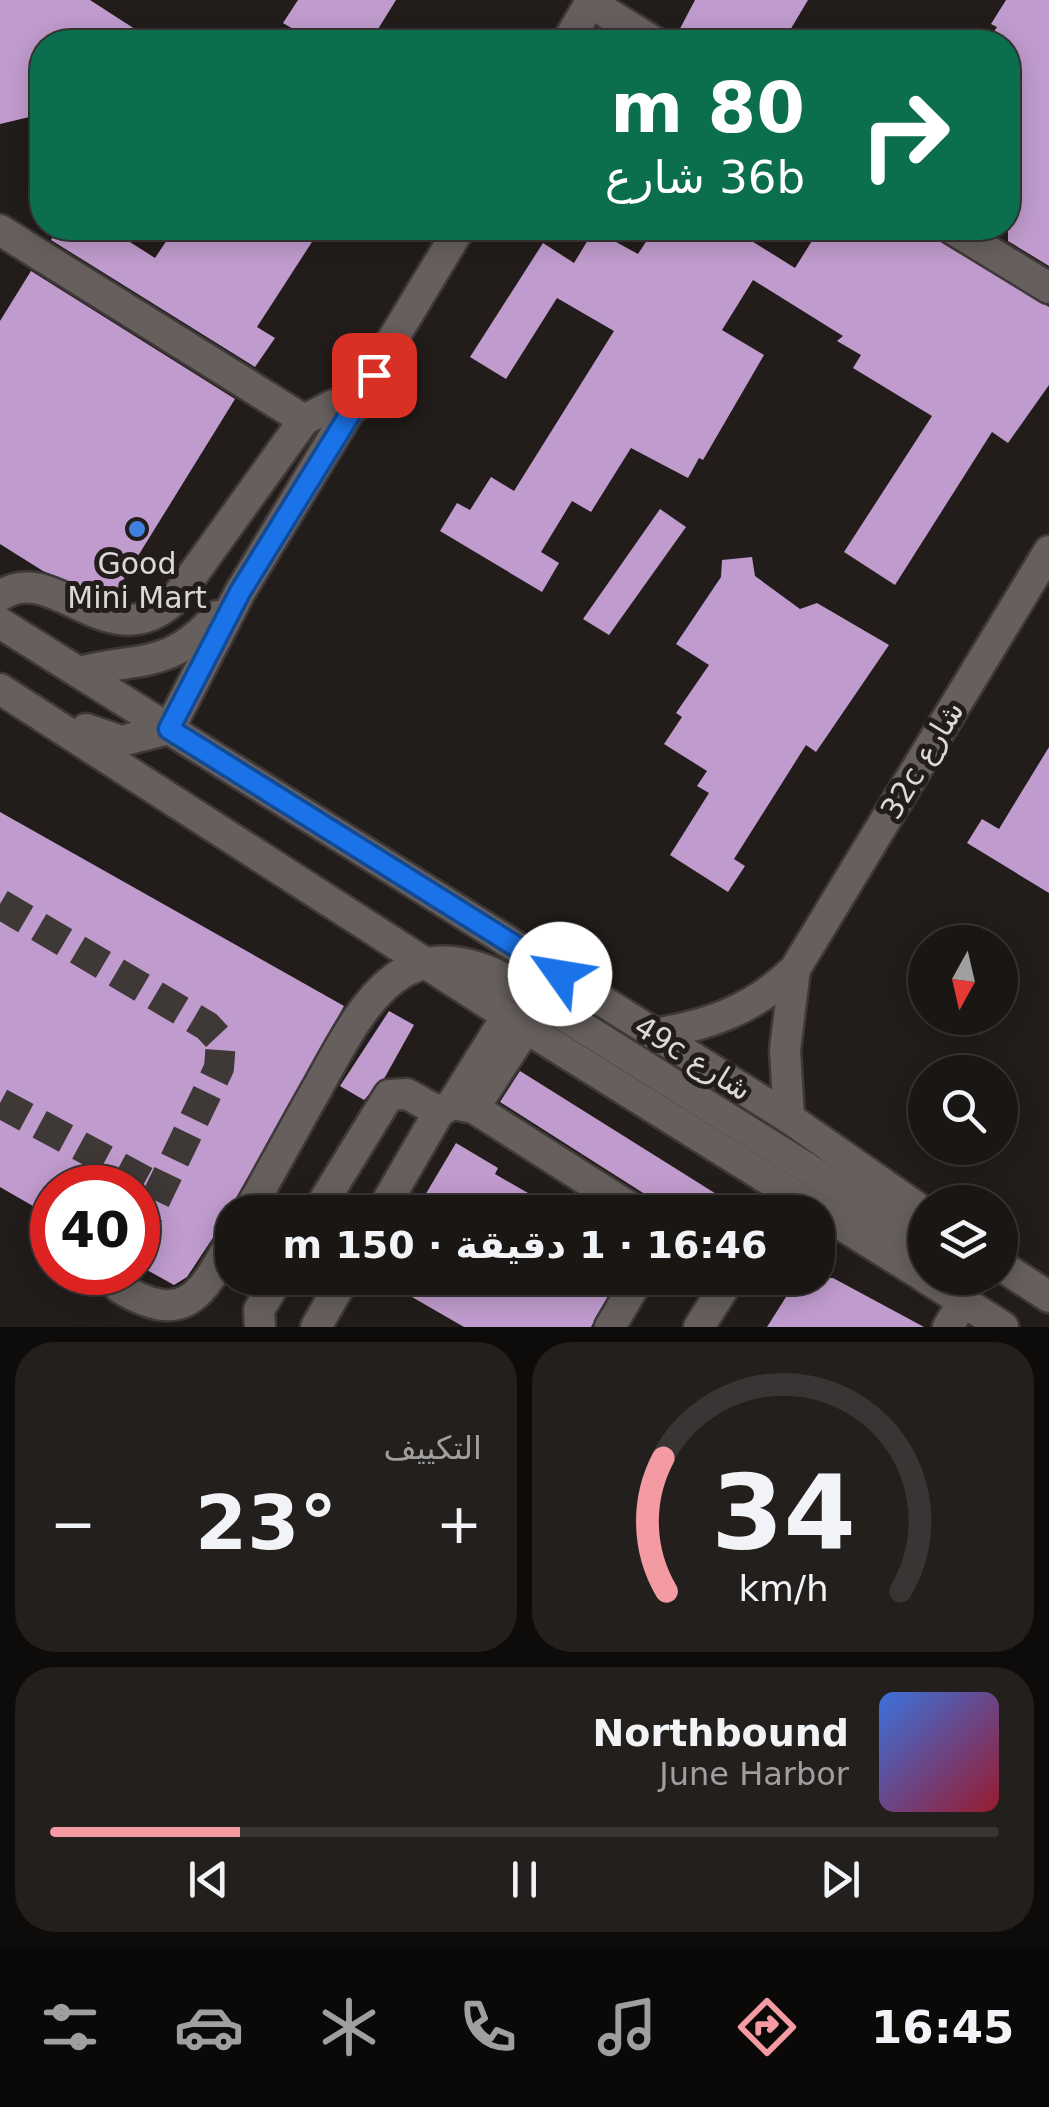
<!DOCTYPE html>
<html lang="ar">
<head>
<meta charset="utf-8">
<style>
  :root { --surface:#1a1614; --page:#231f1d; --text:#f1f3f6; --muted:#9f9fa0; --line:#383534; --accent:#f49aa2 }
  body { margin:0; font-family:"DejaVu Sans",Cairo,sans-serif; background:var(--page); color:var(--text); direction:rtl; height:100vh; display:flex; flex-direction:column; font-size:38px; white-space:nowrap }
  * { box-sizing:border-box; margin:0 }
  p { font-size:32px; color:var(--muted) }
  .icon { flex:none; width:55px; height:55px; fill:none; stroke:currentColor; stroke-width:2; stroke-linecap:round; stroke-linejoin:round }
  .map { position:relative; height:1327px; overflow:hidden; direction:ltr }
  .panel { display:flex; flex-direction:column; gap:15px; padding:15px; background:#0e0c0b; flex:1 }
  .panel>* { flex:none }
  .guide { position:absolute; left:30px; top:30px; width:990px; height:210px; border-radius:40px; box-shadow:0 5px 25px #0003,0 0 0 2px var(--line); direction:rtl; background:#0b6e4f; color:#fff; overflow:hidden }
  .needle { width:65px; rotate:188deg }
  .fabs { position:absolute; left:908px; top:925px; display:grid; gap:20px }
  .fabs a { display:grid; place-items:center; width:110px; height:110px; border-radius:50%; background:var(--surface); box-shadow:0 5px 25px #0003,0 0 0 2px var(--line); font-size:50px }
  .speed { position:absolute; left:30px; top:1165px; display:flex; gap:20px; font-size:50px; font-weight:700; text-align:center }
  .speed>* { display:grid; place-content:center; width:130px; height:130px; border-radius:50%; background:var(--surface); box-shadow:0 5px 25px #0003,0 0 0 2px var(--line); line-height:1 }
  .speed .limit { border:15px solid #d22; background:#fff; color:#111 }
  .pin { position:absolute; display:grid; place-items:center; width:85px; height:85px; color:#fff; margin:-42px; border-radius:20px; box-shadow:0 5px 15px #0006 }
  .me { position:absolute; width:110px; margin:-55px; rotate:302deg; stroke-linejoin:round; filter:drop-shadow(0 0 8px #0008) }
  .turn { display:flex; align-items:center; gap:35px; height:210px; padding:0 50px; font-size:45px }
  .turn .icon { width:130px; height:130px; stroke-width:2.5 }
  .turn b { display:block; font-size:70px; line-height:85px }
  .big { font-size:75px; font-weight:700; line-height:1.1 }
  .panel .card { flex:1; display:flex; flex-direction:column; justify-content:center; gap:15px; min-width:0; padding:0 35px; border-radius:40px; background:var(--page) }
  .panel .dial { align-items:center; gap:0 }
  .dial svg { height:260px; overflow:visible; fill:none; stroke:var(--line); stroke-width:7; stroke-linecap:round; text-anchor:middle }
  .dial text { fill:var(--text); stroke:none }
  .song { display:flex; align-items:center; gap:30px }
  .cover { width:120px; height:120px; border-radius:15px; background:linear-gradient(135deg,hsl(220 70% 55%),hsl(350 70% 35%)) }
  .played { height:10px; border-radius:5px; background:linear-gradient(90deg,var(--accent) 20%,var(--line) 20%) }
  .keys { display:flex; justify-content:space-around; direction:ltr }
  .heat { display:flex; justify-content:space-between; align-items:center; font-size:55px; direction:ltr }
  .panel .tiles { flex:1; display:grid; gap:15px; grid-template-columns:1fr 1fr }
  .card:last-child { grid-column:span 2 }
  .trip { position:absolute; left:215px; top:1195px; width:620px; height:100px; border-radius:40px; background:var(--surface); box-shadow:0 5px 25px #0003,0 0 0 2px var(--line); font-weight:700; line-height:100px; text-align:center; direction:rtl }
  .menu { display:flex; height:160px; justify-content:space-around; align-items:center; background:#0a0908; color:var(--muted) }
  .menu .icon { width:70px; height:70px }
  .menu .active { color:var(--accent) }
  .menu b { font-size:45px; color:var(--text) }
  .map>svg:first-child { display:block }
  .building { fill:#c09cce }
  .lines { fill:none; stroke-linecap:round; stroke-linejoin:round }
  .minor-tunnel { stroke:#3e3937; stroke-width:30; stroke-dasharray:30 15; stroke-linecap:butt }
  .minor-casing { stroke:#3e3938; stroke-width:35 }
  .minor { stroke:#665f5d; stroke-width:30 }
  .route-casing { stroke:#114b97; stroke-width:25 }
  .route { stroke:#1a73e8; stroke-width:18 }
  .shop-dot { fill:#3f7fe0; stroke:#221d1b; stroke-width:4 }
  .labels { text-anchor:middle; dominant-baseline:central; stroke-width:10; stroke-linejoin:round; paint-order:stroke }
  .poi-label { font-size:30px; fill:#dcd8d7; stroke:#221d1b }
  .street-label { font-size:30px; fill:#dcd8d7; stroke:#221d1b }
</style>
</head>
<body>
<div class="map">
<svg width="1049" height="1327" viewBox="0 0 1049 1327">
  <rect width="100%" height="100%" fill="#221d1b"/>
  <g class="building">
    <polygon points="0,0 90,0 155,42 42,42 42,114 0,124"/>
    <polygon points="298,0 396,0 370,42 315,42 283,23"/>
    <polygon points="695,0 808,0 783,42 673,42"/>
    <polygon points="1006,0 1049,0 1049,266 1008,241 1008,42 987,42 997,27 991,24"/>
    <polygon points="58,228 108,228 155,258 175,228 321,228 257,327 275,338 255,367 51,240"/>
    <polygon points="655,228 731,228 795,268 820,228 920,228 1049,307 1049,385 1008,443 992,432 895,585 844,552 932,416 853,368 861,355 837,341 843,336 753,280 722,330 764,355 703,460 699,458 688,478 631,448 591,512 572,501 541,552 559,563 542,592 440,531 457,503 470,510 491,477 514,491 614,331 557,298 506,379 470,357 543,243 574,263 594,230 638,254"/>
    <polygon points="31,271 235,399 112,598 43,571 0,544 0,321"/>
    <polygon points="660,509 686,527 609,635 583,619"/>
    <polygon points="752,557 755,576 800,609 817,603 889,645 816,752 806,745 734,859 745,866 728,892 670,855 709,793 697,786 707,771 664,744 682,717 676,713 709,665 676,644 721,577 722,560"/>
    <polygon points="1049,747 1049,893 967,843 982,819 999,829"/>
    <polygon points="0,812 344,1006 222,1224 187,1277 174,1285 138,1265 138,1188 52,1188 52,1217 0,1187"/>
    <polygon points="389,1011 414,1025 385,1077 364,1100 340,1086"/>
    <polygon points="520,1071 745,1212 673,1212 500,1102"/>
    <polygon points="456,1143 498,1168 495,1174 561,1212 415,1212"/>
    <polygon points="379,1278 618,1278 591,1327 464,1327"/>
    <polygon points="798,1278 833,1278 924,1327 767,1327"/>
  </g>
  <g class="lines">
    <g class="minor-tunnel">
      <polyline points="0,904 207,1026 221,1041 219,1068 138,1236"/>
      <polyline points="0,1103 160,1189"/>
    </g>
    <defs>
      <g id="minor">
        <polyline points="591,3 654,42"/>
        <polyline points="567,42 592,0"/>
        <polyline points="951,228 1049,288"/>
        <polyline points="0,230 304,420"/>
        <path d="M 0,596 C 55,558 109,663 176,598 L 304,420 L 333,405 L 357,405"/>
        <polyline points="0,623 789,1118 925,1213"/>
        <path d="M 79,672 C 143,656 168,670 217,616"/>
        <polyline points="0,689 526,1028 925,1277"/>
        <polyline points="86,729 121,741 169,729 240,592 460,228"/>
        <path d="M 654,1034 C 710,1025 754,1009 795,969 L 1049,551"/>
        <polyline points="452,1104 507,1016"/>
        <polyline points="474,1108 526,1028"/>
        <polyline points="789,1118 785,1050 795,969"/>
        <path d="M 248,1212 C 272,1170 295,1127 319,1085 C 363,1005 402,924 507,980 L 925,1242"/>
        <polyline points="317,1212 389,1095 407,1094 439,1112"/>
        <polyline points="381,1212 439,1112 452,1104 474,1108 637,1212"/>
        <polyline points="1000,1265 1049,1297"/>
        <path d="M 120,1272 L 120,1288 C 185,1327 202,1295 232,1240"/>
        <polyline points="926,1278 1003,1327"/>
        <polyline points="260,1327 259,1310 278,1278"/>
        <polyline points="316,1327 344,1278"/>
        <polyline points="610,1327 639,1278"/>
        <polyline points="699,1327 730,1278"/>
        <polyline points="948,1327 964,1300"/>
      </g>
    </defs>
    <use href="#minor" class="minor-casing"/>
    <use href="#minor" class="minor"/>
  </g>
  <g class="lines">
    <defs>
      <polyline id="route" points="374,375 240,592 169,729 560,974"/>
    </defs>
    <use href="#route" class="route-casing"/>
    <use href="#route" class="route"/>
  </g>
  <circle class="shop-dot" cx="137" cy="529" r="10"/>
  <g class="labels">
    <g class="poi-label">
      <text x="137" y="563">Good<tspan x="137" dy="34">Mini Mart</tspan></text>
    </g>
    <g class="street-label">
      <text transform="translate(922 760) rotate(-59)">32c شارع</text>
      <text transform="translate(693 1058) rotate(32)">49c شارع</text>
    </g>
  </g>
</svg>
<div class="fabs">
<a><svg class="needle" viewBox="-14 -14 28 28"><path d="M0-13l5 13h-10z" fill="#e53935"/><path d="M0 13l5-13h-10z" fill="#9f9fa0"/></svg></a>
<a><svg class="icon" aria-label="search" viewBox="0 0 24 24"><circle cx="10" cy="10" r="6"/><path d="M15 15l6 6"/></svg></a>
<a><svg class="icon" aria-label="layers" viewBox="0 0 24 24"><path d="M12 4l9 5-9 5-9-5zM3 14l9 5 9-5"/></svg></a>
</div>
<div class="speed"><div class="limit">40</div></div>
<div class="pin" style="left:374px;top:375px;background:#d93025"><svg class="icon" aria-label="arrive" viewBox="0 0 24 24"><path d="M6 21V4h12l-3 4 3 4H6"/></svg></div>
<svg class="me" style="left:560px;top:974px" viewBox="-20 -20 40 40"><circle r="19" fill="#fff"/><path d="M0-13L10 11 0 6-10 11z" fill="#1a73e8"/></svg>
<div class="trip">16:46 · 1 دقيقة · 150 m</div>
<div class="guide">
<div class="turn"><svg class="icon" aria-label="right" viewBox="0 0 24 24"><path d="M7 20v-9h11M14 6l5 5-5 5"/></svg><div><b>80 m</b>36b شارع</div></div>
</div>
</div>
<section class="panel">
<div class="tiles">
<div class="card dial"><svg viewBox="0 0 100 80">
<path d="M14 69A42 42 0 1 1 86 69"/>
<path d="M14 69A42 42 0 0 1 13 28" stroke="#f49aa2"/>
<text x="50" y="56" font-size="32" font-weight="700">34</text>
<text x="50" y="72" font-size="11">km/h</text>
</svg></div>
<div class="card"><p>التكييف</p>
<div class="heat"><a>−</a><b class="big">23°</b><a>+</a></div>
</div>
<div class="card">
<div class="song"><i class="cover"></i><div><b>Northbound</b><p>June Harbor</p></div></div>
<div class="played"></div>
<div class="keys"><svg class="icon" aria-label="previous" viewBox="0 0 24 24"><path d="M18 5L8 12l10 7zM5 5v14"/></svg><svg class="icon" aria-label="pause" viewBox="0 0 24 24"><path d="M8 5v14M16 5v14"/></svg><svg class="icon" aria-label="next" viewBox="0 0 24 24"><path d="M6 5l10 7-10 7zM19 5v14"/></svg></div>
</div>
</div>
</section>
<nav class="menu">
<b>16:45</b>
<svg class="icon active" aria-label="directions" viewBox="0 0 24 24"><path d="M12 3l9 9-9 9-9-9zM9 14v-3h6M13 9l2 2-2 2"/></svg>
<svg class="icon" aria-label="music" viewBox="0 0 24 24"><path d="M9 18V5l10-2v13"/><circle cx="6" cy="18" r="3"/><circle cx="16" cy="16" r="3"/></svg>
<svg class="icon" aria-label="phone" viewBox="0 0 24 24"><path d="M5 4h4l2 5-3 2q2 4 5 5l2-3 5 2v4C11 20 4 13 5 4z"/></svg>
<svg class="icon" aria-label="climate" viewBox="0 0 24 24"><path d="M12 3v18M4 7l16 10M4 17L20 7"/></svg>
<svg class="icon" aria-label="car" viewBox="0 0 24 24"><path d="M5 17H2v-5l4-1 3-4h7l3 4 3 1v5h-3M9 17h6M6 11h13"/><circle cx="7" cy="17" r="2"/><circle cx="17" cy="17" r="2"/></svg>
<svg class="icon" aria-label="filters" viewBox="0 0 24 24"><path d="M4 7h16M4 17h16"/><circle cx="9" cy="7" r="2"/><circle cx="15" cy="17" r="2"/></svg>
</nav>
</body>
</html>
